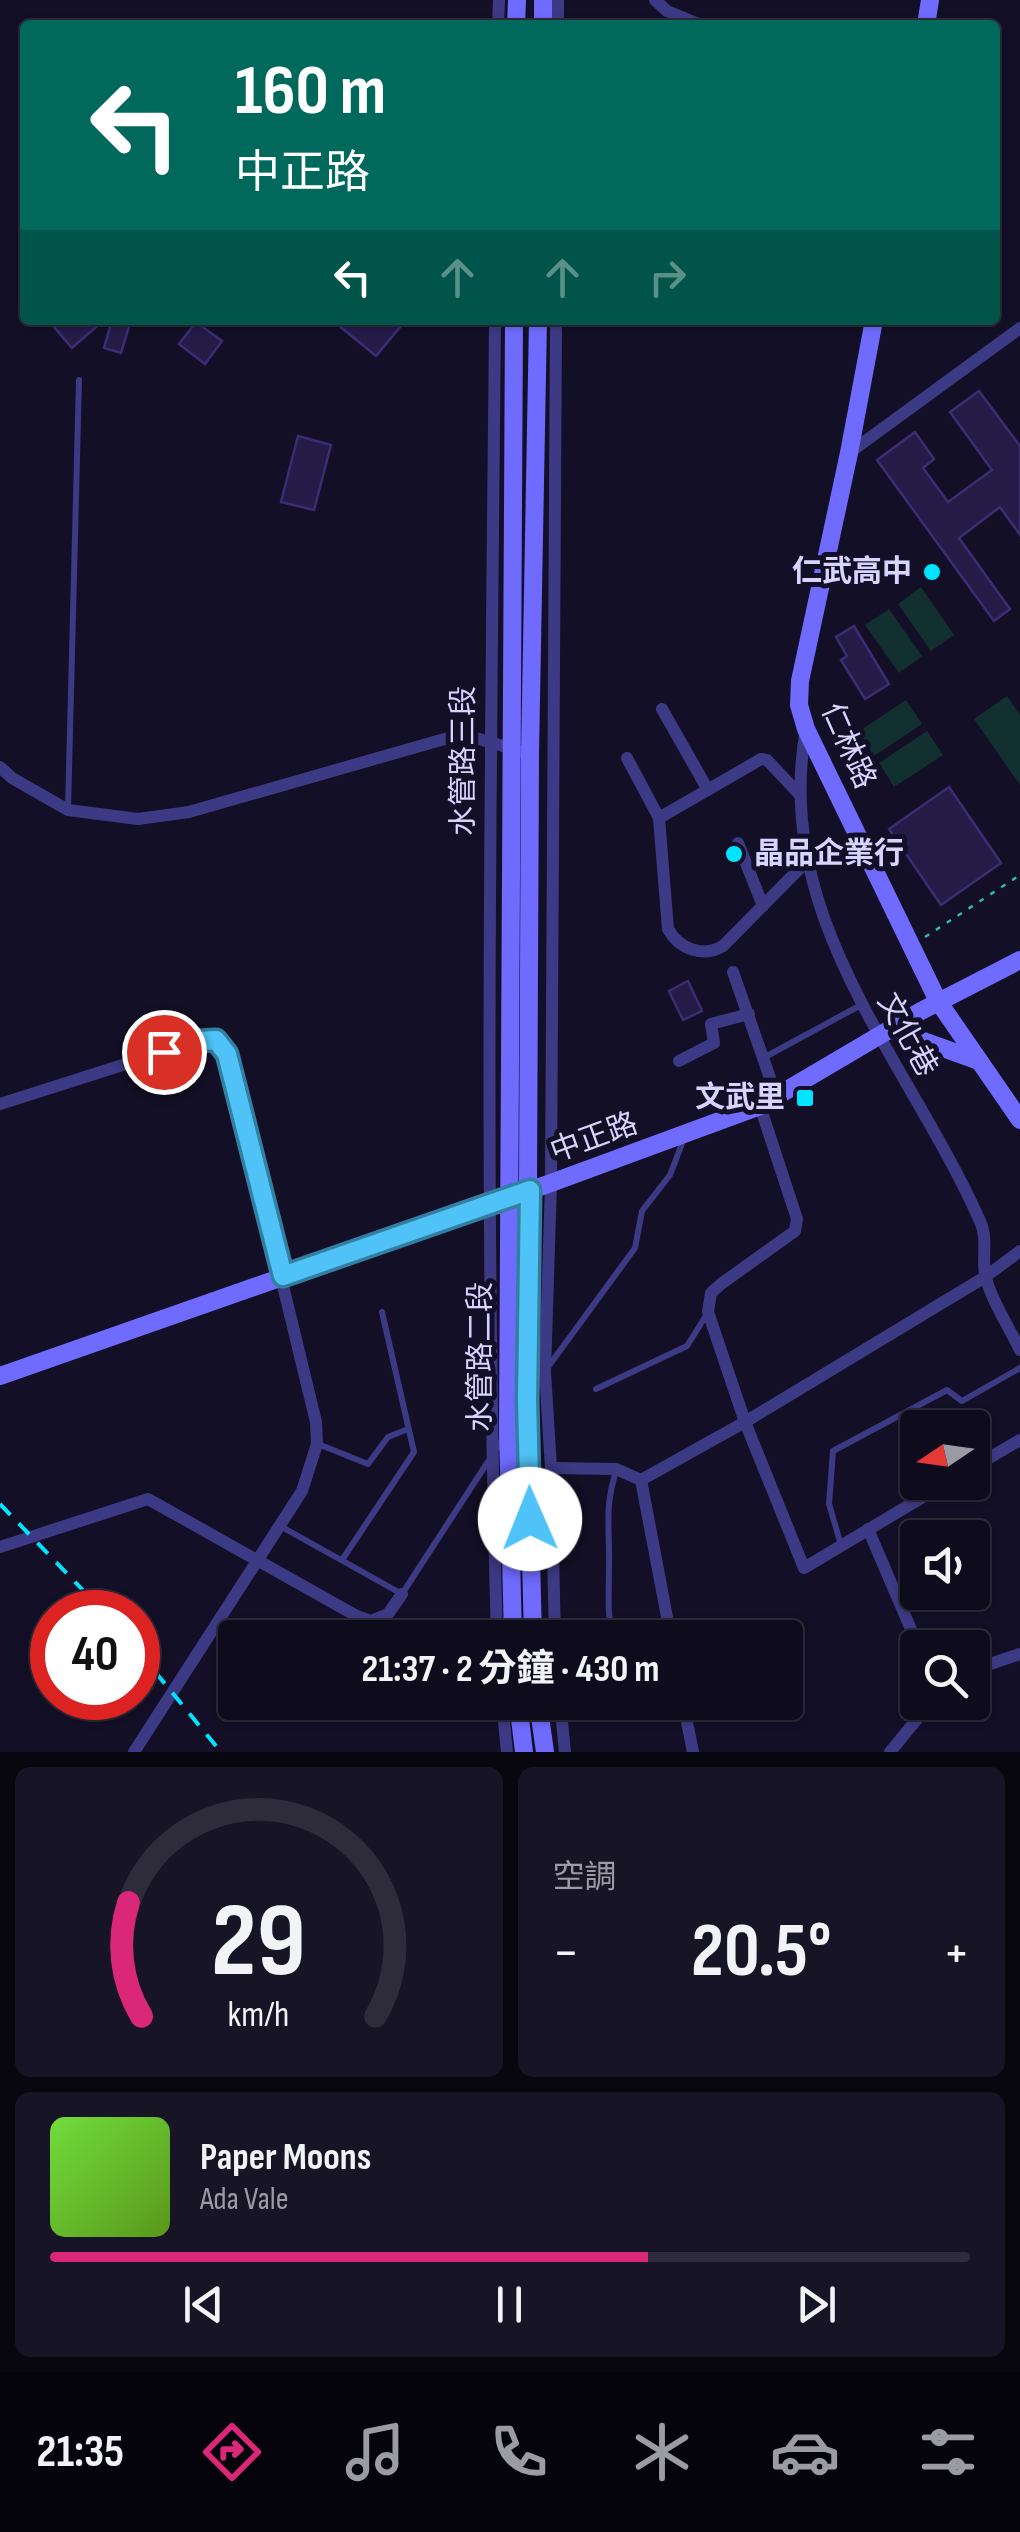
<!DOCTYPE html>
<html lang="zh-TW">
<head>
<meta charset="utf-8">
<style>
  :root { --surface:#0e0b1c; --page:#171425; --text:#f1f3f6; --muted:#9b9ba3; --line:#2e2b3b; --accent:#db2777 }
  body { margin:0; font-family:"Sofia Sans Condensed","Noto Sans TC",sans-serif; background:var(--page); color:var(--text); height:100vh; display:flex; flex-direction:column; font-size:38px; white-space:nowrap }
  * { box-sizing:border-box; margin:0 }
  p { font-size:32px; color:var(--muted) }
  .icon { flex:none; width:55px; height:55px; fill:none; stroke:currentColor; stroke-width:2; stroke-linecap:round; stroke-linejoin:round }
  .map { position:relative; height:1752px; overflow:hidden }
  .panel { display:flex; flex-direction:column; gap:15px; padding:15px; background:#08060f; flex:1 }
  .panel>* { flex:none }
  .top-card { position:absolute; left:20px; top:20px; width:980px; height:305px; border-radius:10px; box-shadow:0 2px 8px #0004,0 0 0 2px var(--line); background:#00695c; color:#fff; overflow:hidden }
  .needle { width:65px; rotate:257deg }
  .buttons { position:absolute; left:900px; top:1410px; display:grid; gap:20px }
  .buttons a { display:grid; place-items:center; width:90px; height:90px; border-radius:10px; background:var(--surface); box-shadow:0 2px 8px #0004,0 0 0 2px var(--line); font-size:50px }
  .speed { position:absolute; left:30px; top:1590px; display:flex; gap:20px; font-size:50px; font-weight:700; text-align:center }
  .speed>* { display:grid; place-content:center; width:130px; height:130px; border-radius:50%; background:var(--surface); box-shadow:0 2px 8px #0004,0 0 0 2px var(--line); line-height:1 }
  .speed .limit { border:15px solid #d22; background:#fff; color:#111 }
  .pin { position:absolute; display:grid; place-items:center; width:85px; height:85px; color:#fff; margin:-42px; border:5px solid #fff; border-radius:50%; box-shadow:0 2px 10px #0007 }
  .me { position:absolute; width:110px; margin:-55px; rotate:359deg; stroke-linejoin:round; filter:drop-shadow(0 0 8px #0008) }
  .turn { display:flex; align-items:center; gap:35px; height:210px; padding:0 50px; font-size:45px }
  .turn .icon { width:130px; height:130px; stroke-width:2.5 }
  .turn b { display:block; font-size:70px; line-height:85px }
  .lanes { display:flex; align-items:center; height:95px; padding:0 50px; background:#0003; justify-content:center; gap:50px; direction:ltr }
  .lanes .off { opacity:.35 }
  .big { font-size:75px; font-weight:700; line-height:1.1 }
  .panel .tile { flex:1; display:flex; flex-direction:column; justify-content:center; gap:15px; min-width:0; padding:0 35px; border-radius:15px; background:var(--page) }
  .panel .dial { align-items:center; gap:0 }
  .dial svg { height:260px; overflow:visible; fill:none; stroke:var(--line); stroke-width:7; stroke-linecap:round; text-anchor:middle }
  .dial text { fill:var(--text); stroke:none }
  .song { display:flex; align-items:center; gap:30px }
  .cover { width:120px; height:120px; border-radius:15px; background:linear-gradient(135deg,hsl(100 70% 55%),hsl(90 70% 35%)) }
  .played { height:10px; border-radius:5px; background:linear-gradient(90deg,var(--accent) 65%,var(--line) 65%) }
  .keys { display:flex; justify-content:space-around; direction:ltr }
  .heat { display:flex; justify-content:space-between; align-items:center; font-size:55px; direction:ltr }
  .panel .tiles { flex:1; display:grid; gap:15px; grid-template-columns:1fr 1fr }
  .tile:last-child { grid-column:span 2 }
  .trip { position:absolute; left:218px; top:1620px; width:585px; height:100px; border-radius:10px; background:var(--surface); box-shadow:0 2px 8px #0004,0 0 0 2px var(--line); font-weight:700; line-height:100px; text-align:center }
  .tabs { display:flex; height:160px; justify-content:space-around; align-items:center; background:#06040b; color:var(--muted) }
  .tabs .icon { width:70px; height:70px }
  .tabs .selected { color:var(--accent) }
  .tabs b { font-size:45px; color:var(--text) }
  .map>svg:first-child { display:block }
  .green { fill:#12302f }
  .building { fill:#241b47; stroke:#3b2d73; stroke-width:2.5 }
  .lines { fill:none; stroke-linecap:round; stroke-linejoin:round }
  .path { stroke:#2fb8b0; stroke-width:2.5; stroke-dasharray:5 8; stroke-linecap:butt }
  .lane { stroke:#3d3a85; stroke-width:6 }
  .street { stroke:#3d3a85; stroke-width:12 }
  .secondary { stroke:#6f6bff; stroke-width:18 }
  .rail { stroke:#00e5ff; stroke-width:4; stroke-dasharray:15 12; stroke-linecap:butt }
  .route-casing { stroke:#337fa1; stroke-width:25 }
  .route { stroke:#4fc3f7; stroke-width:18 }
  .poi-dot { fill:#00e5ff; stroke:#130f26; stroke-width:4 }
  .labels { text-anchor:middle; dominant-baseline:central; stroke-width:10; stroke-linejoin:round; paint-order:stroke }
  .poi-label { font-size:30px; font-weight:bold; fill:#d9d4ff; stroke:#130f26; text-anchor:end }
  .street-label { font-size:30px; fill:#d9d4ff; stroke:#130f26 }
</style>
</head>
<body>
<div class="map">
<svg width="1020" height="1752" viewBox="0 0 1020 1752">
  <rect width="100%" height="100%" fill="#130f26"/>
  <g class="green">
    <polygon points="921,587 954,635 931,651 898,604"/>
    <polygon points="889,609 922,656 899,673 865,625"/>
    <polygon points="1007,696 1020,715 1020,785 974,719"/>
    <polygon points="906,700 922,724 874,756 858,732"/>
    <polygon points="927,731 943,755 894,787 879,763"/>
  </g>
  <g class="building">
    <polygon points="48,320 104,320 72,348"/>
    <polygon points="112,320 131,320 121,353 104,348"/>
    <polygon points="332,320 406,320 376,356"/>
    <polygon points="196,322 222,341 205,364 179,344"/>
    <polygon points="979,391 1020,446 1020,535 1000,507 959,538 1010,609 994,621 877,460 915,432 934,459 923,468 948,502 992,470 950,412"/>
    <polygon points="298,436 331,445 314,510 281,502"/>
    <polygon points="854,626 889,684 865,699 841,660 847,656 836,637"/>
    <polygon points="949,787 1001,863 941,905 889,829"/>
    <polygon points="688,981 702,1011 683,1020 669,991"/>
  </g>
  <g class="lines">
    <polyline class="path" points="925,937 1020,875"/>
    <g class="lane">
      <polyline points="68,809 79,380"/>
      <polyline points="765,1057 861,1005"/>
      <polyline points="548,1367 635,1248 642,1211 670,1175 683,1141"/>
      <polyline points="596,1389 687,1346 707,1314"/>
      <polyline points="318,1444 368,1464 388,1437 408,1429"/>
      <polyline points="280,1526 402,1594 504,1437"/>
      <polyline points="841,1545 829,1504 833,1451 947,1390 962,1401 1020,1368"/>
      <polyline points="342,1560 414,1452 382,1312"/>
      <path d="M 612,1638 C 607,1612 609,1591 609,1566 C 610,1528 604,1509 616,1471"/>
    </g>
    <g class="street">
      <polyline points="655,0 667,11 701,25"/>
      <polyline points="498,25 499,0"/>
      <polyline points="558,25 558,0"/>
      <path d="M 495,320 C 491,759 484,1199 497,1638"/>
      <polyline points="849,453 1020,328"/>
      <polyline points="662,709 708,790"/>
      <path d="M 806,729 C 771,919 909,1061 980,1221 C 988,1238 982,1257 985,1274 C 989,1296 1010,1329 1020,1350"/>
      <polyline points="627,758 659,818"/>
      <polyline points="0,767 12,778 68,810 138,819 189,812 462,734 530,754"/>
      <path d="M 799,794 L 767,760 L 761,759 L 659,818 L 668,929 C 679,949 703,958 723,946 L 808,860"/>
      <polyline points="738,843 763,906"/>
      <polyline points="733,972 777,1098"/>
      <polyline points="679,1061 714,1043 711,1024 749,1014"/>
      <polyline points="0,1104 198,1041 216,1040 227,1054 316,1422 317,1444 302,1491 134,1752"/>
      <polyline points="760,1106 797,1219 795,1231 721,1284 711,1293 708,1312 745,1422 804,1568 948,1482"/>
      <polyline points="551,1468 616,1469 641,1480 745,1422 985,1277 1020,1251"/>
      <polyline points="972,1468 1020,1440"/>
      <polyline points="641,1480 671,1638"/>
      <polyline points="868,1529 919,1648"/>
      <polyline points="0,1547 148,1499 355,1615 371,1621 388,1614 402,1594"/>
      <polyline points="555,1638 551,1468 545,1372 551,1183 556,320"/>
      <polyline points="972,1670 1020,1654"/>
      <polyline points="502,1702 507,1752"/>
      <polyline points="560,1702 565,1752"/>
      <polyline points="683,1702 693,1752"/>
      <polyline points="890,1752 931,1702"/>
    </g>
    <g class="secondary">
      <polyline points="516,25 517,0"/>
      <polyline points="543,25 543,0"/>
      <polyline points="926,25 930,0"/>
      <polyline points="874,320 849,453 800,681 799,705 806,729 938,1001 1020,1120"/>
      <polyline points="890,1029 979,1061"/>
      <polyline points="0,1376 551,1183 760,1106 921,1011 1020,960"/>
      <polyline points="513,1638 508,1430 514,320"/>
      <polyline points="533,1638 527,1400 530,754 538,320"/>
      <polyline points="518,1702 524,1752"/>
      <polyline points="538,1702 545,1752"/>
    </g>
    <g class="rail">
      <polyline points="0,1504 104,1612"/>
      <polyline points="138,1651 221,1752"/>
    </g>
  </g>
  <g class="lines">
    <defs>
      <polyline id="route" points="164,1052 198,1041 216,1040 227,1054 283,1276 530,1190 527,1400 530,1519"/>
    </defs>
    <use href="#route" class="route-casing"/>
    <use href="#route" class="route"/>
  </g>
  <g class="poi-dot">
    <circle cx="932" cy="572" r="10"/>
    <circle cx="734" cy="854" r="10"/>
    <rect x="795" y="1088" width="20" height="20" rx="5"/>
  </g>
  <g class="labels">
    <g class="poi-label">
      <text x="912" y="572">仁武高中</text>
      <text x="754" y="854" text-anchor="start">晶品企業行</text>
      <text x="785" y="1098">文武里</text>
    </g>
    <g class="street-label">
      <text transform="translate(848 746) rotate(66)">仁林路</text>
      <text transform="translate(464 761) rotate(-90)">水管路三段</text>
      <text transform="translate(907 1035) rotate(61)">文化巷</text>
      <text transform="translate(594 1138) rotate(-20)">中正路</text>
      <text transform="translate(481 1357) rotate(-90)">水管路二段</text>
    </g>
  </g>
</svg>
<div class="buttons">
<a><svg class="needle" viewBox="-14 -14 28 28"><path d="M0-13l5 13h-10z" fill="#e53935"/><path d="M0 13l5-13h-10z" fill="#9b9ba3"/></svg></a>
<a><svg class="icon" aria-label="sound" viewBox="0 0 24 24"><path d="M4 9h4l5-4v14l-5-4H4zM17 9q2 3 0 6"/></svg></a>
<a><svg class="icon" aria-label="search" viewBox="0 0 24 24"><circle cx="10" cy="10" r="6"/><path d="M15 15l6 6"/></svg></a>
</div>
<div class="speed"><div class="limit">40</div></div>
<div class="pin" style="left:164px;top:1052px;background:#d93025"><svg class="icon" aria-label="arrive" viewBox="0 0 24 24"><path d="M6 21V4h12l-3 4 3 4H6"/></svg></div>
<svg class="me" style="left:530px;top:1519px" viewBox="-20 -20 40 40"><circle r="19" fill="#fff"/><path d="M0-13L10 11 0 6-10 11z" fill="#4fc3f7"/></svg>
<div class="trip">21:37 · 2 分鐘 · 430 m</div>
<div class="top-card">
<div class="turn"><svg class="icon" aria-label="left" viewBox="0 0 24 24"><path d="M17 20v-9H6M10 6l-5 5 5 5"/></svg><div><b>160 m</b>中正路</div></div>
<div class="lanes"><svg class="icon" aria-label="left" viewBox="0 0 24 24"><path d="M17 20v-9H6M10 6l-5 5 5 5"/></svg><svg class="icon off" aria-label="ahead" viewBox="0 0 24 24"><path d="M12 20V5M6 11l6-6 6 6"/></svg><svg class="icon off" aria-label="ahead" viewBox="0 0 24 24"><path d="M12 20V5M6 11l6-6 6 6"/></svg><svg class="icon off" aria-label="right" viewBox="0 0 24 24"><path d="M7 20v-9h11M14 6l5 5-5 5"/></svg></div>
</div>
</div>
<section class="panel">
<div class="tiles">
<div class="tile dial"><svg viewBox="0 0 100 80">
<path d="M14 69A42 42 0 1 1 86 69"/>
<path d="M14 69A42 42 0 0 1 10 34" stroke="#db2777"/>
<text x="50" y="56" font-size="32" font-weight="700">29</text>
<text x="50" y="72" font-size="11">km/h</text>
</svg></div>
<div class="tile"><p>空調</p>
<div class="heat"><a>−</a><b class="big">20.5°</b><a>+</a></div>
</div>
<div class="tile">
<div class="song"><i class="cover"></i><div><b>Paper Moons</b><p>Ada Vale</p></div></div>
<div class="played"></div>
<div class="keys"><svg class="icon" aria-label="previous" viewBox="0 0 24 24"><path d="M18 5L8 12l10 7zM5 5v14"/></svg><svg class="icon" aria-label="pause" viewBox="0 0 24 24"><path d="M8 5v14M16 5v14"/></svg><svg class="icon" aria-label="next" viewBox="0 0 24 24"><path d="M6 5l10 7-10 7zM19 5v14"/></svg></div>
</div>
</div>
</section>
<nav class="tabs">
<b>21:35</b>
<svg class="icon selected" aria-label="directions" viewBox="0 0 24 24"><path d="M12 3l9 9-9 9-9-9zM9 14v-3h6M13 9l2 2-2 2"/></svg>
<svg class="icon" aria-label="music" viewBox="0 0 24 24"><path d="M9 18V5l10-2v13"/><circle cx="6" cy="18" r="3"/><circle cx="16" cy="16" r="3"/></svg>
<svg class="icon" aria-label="phone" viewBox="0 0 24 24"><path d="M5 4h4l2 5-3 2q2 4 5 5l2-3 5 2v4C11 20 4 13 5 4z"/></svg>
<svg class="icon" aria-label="climate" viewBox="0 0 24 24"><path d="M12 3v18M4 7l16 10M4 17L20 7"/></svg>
<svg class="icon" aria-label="car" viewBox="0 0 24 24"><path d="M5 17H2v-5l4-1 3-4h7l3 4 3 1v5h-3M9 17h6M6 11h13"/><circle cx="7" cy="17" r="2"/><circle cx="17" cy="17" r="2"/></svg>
<svg class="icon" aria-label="filters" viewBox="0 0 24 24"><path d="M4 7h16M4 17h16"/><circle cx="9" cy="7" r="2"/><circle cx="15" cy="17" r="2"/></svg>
</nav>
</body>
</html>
